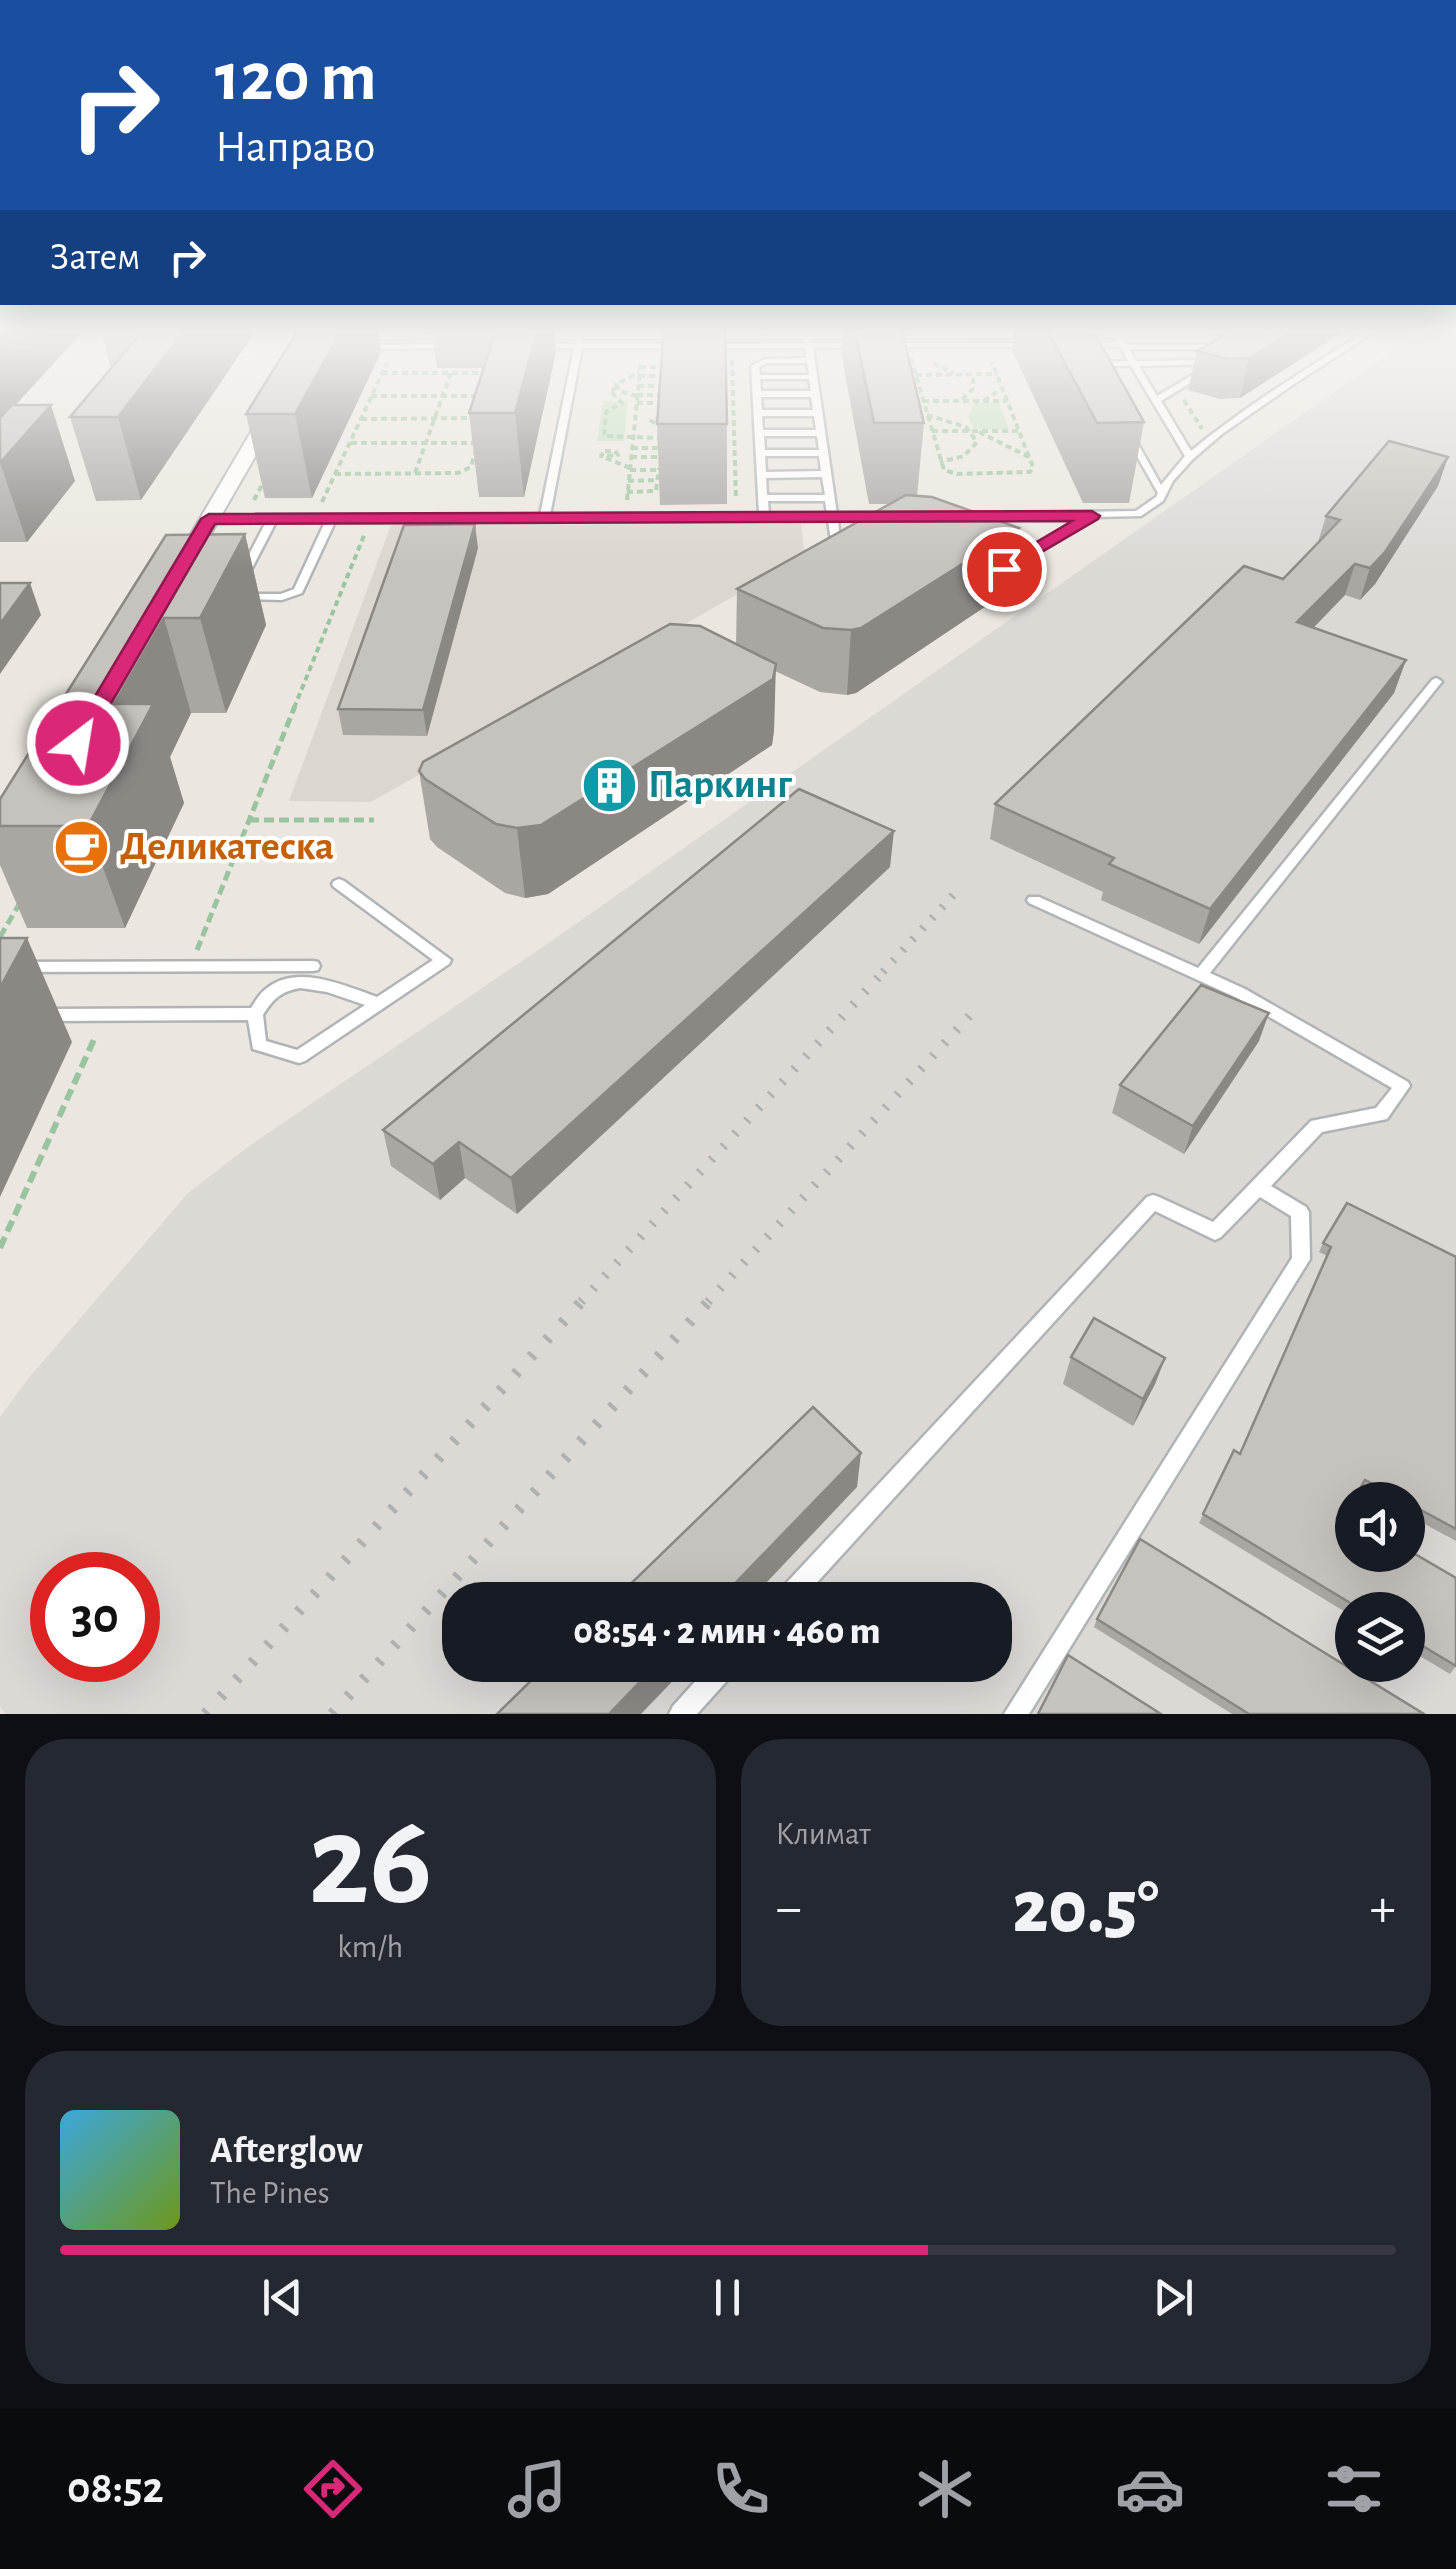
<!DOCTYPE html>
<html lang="ru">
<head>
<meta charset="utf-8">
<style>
  :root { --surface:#171b24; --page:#242831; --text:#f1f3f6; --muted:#9ea1a6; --line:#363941; --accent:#db2777 }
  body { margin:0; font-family:"Alegreya Sans",sans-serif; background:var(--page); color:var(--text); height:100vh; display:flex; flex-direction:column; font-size:38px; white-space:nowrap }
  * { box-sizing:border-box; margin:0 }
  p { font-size:32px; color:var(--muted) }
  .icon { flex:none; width:55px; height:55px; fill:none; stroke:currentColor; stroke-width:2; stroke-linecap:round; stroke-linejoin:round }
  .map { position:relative; height:1714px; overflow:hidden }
  .drawer { display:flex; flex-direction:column; gap:25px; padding:25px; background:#0d0f14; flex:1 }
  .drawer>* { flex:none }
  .banner { position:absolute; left:0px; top:0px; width:1458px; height:305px; box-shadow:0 10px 40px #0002; background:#1a4fa0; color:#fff; overflow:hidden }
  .buttons { position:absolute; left:1335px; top:1482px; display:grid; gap:20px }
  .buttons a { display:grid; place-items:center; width:90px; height:90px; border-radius:50%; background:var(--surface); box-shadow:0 10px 40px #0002; font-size:50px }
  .speed { position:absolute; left:30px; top:1552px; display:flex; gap:20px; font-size:50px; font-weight:700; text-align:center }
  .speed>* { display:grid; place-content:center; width:130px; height:130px; border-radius:50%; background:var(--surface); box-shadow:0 10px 40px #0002; line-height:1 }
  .speed .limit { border:15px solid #d22; background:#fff; color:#111 }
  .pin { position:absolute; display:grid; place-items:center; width:85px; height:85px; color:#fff; margin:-42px; border:5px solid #fff; border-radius:50%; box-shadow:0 2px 10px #0007 }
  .me { position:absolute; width:110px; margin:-55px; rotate:31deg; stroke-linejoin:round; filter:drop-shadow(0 0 8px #0008) }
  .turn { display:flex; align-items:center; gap:35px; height:210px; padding:0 50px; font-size:45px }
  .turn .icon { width:130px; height:130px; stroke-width:2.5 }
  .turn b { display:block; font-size:70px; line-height:85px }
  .then { display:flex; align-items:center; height:95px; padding:0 50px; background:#0003; gap:20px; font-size:38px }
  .big { font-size:75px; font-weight:800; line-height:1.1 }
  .drawer .tile { flex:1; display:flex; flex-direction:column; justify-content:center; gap:15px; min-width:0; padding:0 35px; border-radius:40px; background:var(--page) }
  .drawer .dial { align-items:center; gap:0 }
  .dial b { font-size:130px; line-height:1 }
  .song { display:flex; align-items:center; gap:30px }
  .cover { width:120px; height:120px; border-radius:15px; background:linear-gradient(135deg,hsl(200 70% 55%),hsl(80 70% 35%)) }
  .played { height:10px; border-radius:5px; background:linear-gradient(90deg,var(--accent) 65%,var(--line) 65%) }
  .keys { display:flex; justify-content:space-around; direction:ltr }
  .heat { display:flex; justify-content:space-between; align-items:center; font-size:55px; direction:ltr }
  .drawer .tiles { flex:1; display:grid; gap:25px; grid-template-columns:1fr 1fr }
  .tile:last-child { grid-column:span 2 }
  .trip { position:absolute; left:442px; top:1582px; width:570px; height:100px; border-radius:40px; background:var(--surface); box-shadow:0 10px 40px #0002; font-weight:800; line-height:100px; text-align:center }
  .tab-bar { display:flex; height:160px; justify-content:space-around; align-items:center; background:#090b0e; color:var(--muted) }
  .tab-bar .icon { width:70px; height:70px }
  .tab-bar .on { color:var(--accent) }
  .tab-bar b { font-size:45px; color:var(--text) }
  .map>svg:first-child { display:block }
  .industrial { fill:#dcd9d5; fill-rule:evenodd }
  .education { fill:#dbd6cf }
  .green { fill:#c3e1be }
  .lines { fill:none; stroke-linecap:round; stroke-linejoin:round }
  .service-casing { stroke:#b1b4b7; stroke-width:5 }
  .minor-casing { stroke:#b1b4b7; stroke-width:4 }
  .path-far2 { stroke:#9ac4a0; stroke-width:4; stroke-dasharray:6 4; stroke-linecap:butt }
  .path-far1 { stroke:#9ac4a0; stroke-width:5; stroke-dasharray:10 5; stroke-linecap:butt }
  .path { stroke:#9ac4a0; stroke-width:6; stroke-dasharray:12 6; stroke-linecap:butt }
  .service { fill:#fff; fill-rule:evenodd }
  .minor { fill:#fff; fill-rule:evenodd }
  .rail-far2 { stroke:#afb0b0; stroke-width:8; stroke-dasharray:2.5 12; stroke-linecap:butt }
  .rail-far1 { stroke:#afb0b0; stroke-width:9; stroke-dasharray:2.5 15; stroke-linecap:butt }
  .rail { stroke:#afb0b0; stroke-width:11; stroke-dasharray:4 19; stroke-linecap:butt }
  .wall { fill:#aaa7a3 }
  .shaded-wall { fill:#8b8884 }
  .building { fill:#c6c2bd; stroke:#8b8884; stroke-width:2.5 }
  .route { fill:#db2777; stroke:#8e194d; stroke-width:2.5 }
  .labels { text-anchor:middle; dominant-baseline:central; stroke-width:8; stroke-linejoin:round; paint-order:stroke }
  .culture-label { font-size:40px; font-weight:bold; fill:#0d838f; stroke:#fff; text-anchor:start }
  .food-label { font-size:40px; font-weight:bold; fill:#c56008; stroke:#fff; text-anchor:start }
</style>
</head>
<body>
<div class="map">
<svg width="1456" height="1714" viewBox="0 0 1456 1714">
  <rect width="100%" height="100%" fill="#ebe7e0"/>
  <path class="industrial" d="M 1427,327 L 1456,327 L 1456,1714 L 6,1714 L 0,1707 L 0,1417 L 27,1380 L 188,1193 L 249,1146 L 547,944 ZM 1352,1500 L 1408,1500 L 1408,1555 L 1352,1555 ZM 52,1575 L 138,1575 L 138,1660 L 52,1660 ZM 460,1600 L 995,1600 L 995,1665 L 460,1665 ZM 1352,1610 L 1408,1610 L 1408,1665 L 1352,1665 Z"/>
  <polygon class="education" points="801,524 805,556 371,802 289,801 391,525"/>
  <g class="green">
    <polygon points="603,401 628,401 624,441 597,441"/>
    <polygon points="974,403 999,403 1009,429 974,429 968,417"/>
  </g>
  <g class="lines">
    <defs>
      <g id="service">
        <path d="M 802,327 L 810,327 L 812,343 L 859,343 L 863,345 L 859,347 L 813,348 L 837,514 L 882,514 L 887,517 L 882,520 L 838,520 L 841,551 L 833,551 L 832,549 L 828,520 L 335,522 L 302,593 L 282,600 L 244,599 L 239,596 L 240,594 L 281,594 L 294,589 L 325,522 L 276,522 L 249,574 L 244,577 L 239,574 L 266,522 L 209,522 L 204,519 L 209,516 L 540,515 L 574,348 L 541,348 L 537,346 L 541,344 L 575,344 L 576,337 L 580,335 L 584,337 L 583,344 L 679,344 L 683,346 L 679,348 L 582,348 L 550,515 L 759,514 L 751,366 L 766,359 L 806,358 L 805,348 L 711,348 L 707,346 L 711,344 L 804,343 ZM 767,363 L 807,363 L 809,375 L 760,375 L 759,367 ZM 760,379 L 809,379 L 811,391 L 761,391 ZM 761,397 L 811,397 L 813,410 L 762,410 ZM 762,416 L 814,416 L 816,430 L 763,430 ZM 764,436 L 817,436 L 819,450 L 765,450 ZM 765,456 L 819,456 L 821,471 L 766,472 ZM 822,477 L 825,495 L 767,495 L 766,478 ZM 768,501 L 825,501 L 827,514 L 769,514 Z"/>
        <path d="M 1108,327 L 1116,327 L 1127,345 L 1218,345 L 1222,347 L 1218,349 L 1129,349 L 1136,361 L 1212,360 L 1216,362 L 1212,364 L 1139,366 L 1157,396 L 1201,370 L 1208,372 L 1161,401 L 1191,451 C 1248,404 1310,367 1372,327 L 1382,327 L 1294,384 L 1222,434 L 1193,459 L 1173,481 L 1163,501 L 1141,516 L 1095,517 L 1008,571 L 1000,571 L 1000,567 L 1081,518 L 968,519 L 963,516 L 965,514 L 1136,511 L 1156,497 L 1158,493 L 1125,435 L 1126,433 L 1133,435 L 1161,485 L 1185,456 L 1131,366 L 1094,366 L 1090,364 L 1094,362 L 1128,361 L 1120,346 L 1086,347 L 1082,345 L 1086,343 L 1117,342 Z"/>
        <polygon points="886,343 1029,343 1033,345 1029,347 883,347 882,345"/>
        <polygon points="452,344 453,346 449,348 361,349 357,347 361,345"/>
        <polygon points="1436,678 1440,680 1442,682 1440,684 1210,973 1245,989 1408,1082 1410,1086 1387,1119 1322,1132 1271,1186 1306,1207 1309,1212 1310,1259 1029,1714 1004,1714 1292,1258 1291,1216 1260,1197 1221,1237 1215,1240 1155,1211 801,1600 775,1600 778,1592 1147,1197 1153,1195 1159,1197 1213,1222 1311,1121 1376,1108 1392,1088 1235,997 1029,903 1027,900 1029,897 1039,897 1198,968 1432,680"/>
        <path d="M 339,879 L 344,881 L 451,960 L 449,964 L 305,1061 L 299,1063 L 253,1049 L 248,1020 L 46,1021 L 40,1019 L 38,1015 L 40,1011 L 46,1009 L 251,1008 C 255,1002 259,994 266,989 C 297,963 345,986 377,997 L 433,960 L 334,887 L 332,884 L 334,881 ZM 301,988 L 327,992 L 365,1005 L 297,1050 L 266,1041 L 263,1015 C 273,999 281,991 301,988 Z"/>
        <polygon points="313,961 318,962 320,966 318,970 313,971 0,972 0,962"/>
        <polygon points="710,1665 737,1665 734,1673 697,1714 669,1714 673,1706"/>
      </g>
      <g id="minor">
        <polygon points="1250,327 1208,337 519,339 511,334 519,329"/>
        <polygon points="466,329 471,331 471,337 344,340 336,335 344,330"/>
        <polygon points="270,410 279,415 191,568 181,574 174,572 171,568 261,415"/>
      </g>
    </defs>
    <use href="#service" class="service-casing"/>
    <use href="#minor" class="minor-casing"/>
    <g class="path-far2">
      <polyline points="911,358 944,470 957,474 1030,472 1033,467 992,362"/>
      <polyline points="732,360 736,499"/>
      <polyline points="933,363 954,373"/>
      <polyline points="640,367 666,367"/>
      <polyline points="382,373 489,373"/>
      <polyline points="916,375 997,374"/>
      <polyline points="639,376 665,376"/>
      <polyline points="638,386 665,386"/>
      <polyline points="617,388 610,391 622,403 606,412 604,436 661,438"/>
      <polyline points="637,395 664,395"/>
      <polyline points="371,396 479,396"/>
      <polyline points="637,396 620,391 616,384 639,373"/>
      <polyline points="962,399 973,389 973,375"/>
      <polyline points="1184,400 1202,429"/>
      <polyline points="923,401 1007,401"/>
      <polyline points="984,401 1001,389"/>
      <polyline points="637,403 664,403"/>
      <polyline points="927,415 966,427 977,442 964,456 940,462"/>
      <polygon points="663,416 673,422 662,425 651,421"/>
      <polyline points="361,419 473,418"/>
      <polyline points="932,431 1019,431"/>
      <polyline points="979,432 1029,457"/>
      <polyline points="351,443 475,443"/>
      <polyline points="632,448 661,448"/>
      <polygon points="605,451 615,451 618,455 601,456"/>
      <polyline points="631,457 660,457"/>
      <polyline points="606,458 630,468"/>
      <polyline points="630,470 659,470"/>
      <polyline points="415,473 451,373"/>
      <polyline points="335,474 458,473 471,467 476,450"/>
      <polyline points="628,481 658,480"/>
      <polyline points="627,492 656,491 659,468"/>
      <polyline points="254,500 265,479"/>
      <polyline points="627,500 641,362"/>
      <polyline points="322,502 387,363"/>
      <polyline points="294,708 365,533"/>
    </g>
    <g class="path-far1">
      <polyline points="249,820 374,820"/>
      <polyline points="0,937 21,901"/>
      <polyline points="197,950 295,706"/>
    </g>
    <polyline class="path" points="0,1248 96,1035"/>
    <use href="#service" class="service"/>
    <use href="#minor" class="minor"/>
    <polyline class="rail-far2" points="883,972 956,892"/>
    <g class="rail-far1">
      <polyline points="581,1302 885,970"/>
      <polyline points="708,1302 973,1012"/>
    </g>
    <g class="rail">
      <polyline points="205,1714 583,1300"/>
      <polyline points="332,1714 710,1300"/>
    </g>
  </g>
  <g class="wall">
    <polygon points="0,327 87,327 15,405 75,481 27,542 0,542"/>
    <polygon points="100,327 258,327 141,500 96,501 70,417 111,368"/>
    <polygon points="431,327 554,327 556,352 524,497 479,497 469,413 484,368 437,368"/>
    <polygon points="842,327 901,327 924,423 917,496 1019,528 1010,590 856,693 847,695 820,692 775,671 774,730 772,745 548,894 525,898 505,893 437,847 430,839 419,771 736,645 737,589 890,504 869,504 841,352"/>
    <polygon points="1015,327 1091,327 1144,422 1129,503 1083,503 1012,350"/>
    <polygon points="1351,327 1240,398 1220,399 1188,390 1197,351"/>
    <polygon points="381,352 312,498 265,498 246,414"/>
    <polygon points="657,424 727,424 727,504 660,505"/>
    <polygon points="1448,457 1438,486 1375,584 1360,600 1345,595 1313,628 1406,660 1394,693 1199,944 1101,900 1103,892 990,839 995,804 1283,579 1318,542 1326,516"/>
    <polygon points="245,534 266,625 226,713 191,713 170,757 184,803 125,928 27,928 0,865 0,799 166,535"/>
    <polygon points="478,548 427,736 343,735 338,709"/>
    <polygon points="890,867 517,1214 465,1178 440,1200 391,1166 383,1130"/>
    <polygon points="1259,1041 1184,1154 1112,1113 1120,1085"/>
    <polygon points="1323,1243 1456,1257 1456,1541 1408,1515 1408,1500 1381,1500 1360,1489 1345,1514 1456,1666 1450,1674 1408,1649 1408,1610 1352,1610 1352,1616 1199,1523 1234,1450 1240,1454 1327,1256 1319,1252"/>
    <polygon points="1071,1357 1165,1358 1155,1384 1133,1426 1063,1384"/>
    <polygon points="1097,1619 1424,1714 1232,1714 1094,1627"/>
  </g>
  <g class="shaded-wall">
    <polygon points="0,327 87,327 0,422"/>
    <polygon points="187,327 258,327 141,500 118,417"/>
    <polygon points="343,327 377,327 381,352 312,498 295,414"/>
    <polygon points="538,327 554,327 556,352 524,497 515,413"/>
    <polygon points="1300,327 1351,327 1240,398 1249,358"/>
    <polygon points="51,405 75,481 27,542 0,463"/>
    <polygon points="1448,457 1438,486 1375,584 1360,600 1370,568"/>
    <polygon points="475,524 478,548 427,736 423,710"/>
    <polygon points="1019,528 1010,590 856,693 847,695 851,630"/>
    <polygon points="245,534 266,625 226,713 200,618"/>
    <polygon points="1355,564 1345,595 1287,655 1297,622"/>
    <polygon points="30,583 41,615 0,674 0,624"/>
    <polygon points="164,618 191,713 170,757 184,803 125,928 88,826 114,704"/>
    <polygon points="1406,660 1394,693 1199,944 1210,909"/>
    <polygon points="776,664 774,730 772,745 548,894 525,898 517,828"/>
    <polygon points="894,831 890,867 517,1214 511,1178"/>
    <polygon points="27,938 72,1042 0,1197 0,988"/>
    <polygon points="1269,1013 1259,1041 1184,1154 1193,1126"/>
    <polygon points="459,1142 465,1178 440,1200 433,1164"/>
    <polygon points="1165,1358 1155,1384 1133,1426 1143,1399"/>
    <polygon points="861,1453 857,1487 750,1600 719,1600"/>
    <polygon points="656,1665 688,1665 641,1714 609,1714"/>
  </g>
  <g class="building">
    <polygon points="146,327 187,327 118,417 70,417"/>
    <polygon points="300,327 343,327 295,414 246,414"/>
    <polygon points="497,327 538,327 515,413 469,413"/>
    <polygon points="664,327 725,327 727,424 657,424"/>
    <polygon points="854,327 901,327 924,423 874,423"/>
    <polygon points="1046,327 1091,327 1144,422 1097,423"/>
    <polygon points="1238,327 1300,327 1249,358 1229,359 1197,351"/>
    <polygon points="12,405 51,405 0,463 0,418"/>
    <polygon points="1389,441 1448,457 1385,552 1370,568 1355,564 1297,622 1406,660 1210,909 1109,864 1114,858 995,804 1244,566 1283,579 1340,520 1326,516"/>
    <polygon points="906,495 932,497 1019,528 861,628 851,630 823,628 737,589"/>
    <polygon points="475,524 423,710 338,709 404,525"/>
    <polygon points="245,534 200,618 164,618 114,704 153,704 88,826 0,826 0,799 166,535"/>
    <polygon points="0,583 30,583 0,624"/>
    <polygon points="670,624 700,626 776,664 773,679 541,825 517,828 496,824 425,779 419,771 423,762"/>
    <polygon points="799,789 894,831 511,1178 459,1142 433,1164 383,1130"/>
    <polygon points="0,938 27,938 0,988"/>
    <polygon points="1201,985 1269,1013 1193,1126 1120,1085"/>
    <polygon points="1347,1203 1456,1257 1456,1529 1408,1503 1408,1500 1402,1500 1365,1480 1345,1514 1352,1518 1352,1555 1408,1555 1408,1550 1456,1578 1456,1666 1408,1637 1408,1610 1362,1610 1203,1514 1234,1450 1240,1454 1331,1247 1323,1243"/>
    <polygon points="1094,1318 1165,1358 1143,1399 1071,1357"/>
    <polygon points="813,1407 861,1453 719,1600 614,1600"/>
    <polygon points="1140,1539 1424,1714 1249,1714 1097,1619"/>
    <polygon points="1068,1655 1161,1714 1038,1714"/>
    <polygon points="547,1665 656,1665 609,1714 497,1714"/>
  </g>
  <linearGradient id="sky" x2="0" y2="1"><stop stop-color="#8dc5ee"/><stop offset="0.58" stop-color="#f6f4f1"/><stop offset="1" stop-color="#f6f4f1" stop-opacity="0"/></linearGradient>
  <rect width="1456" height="567" fill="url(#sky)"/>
  <polygon class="route" points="1092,511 1100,516 1098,519 1004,574 995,569 998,565 1072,521 215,524 88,743 78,749 67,743 201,519 209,514"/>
  <defs>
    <symbol id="building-disc" viewBox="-11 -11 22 22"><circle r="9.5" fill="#0f9aa8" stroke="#fff"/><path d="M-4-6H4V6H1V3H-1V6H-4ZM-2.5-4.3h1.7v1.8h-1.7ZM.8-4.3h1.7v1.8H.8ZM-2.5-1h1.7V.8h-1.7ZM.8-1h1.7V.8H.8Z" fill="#fff"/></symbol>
    <symbol id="cafe-disc" viewBox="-11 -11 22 22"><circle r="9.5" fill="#e8710a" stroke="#fff"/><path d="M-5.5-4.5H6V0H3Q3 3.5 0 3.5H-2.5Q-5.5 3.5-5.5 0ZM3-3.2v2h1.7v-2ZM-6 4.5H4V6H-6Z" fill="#fff"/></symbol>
  </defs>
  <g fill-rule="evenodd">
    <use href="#building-disc" x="578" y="754" width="63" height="63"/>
    <use href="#cafe-disc" x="50" y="816" width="63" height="63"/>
  </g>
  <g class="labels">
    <g class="culture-label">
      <text x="648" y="785">Паркинг</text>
    </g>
    <g class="food-label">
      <text x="120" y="847">Деликатеска</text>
    </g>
  </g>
</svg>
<div class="buttons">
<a><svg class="icon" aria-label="sound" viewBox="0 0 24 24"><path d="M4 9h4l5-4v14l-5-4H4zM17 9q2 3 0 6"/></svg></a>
<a><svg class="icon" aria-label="layers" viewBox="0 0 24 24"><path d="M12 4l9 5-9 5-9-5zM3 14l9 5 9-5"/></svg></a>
</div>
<div class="speed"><div class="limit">30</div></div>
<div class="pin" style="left:1004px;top:569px;background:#d93025"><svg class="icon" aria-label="arrive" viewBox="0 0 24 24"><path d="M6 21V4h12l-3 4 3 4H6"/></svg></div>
<svg class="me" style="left:78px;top:743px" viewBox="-20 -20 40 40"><circle r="17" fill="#db2777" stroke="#fff" stroke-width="3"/><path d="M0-11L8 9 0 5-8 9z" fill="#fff"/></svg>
<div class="trip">08:54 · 2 мин · 460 m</div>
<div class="banner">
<div class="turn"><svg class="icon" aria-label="right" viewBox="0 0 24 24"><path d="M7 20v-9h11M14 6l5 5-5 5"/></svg><div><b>120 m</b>Направо</div></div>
<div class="then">Затем<svg class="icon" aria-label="right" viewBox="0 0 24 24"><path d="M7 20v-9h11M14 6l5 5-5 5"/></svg></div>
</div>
</div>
<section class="drawer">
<div class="tiles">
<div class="tile dial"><b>26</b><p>km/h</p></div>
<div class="tile"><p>Климат</p>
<div class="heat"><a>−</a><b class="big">20.5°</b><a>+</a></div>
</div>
<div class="tile">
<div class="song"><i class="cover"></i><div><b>Afterglow</b><p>The Pines</p></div></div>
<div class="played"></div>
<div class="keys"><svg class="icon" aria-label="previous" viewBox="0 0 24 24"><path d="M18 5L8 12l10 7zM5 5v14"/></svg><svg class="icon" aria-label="pause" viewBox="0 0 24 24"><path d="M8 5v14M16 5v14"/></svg><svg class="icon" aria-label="next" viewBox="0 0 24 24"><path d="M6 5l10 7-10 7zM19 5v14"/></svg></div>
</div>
</div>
</section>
<nav class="tab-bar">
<b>08:52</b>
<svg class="icon on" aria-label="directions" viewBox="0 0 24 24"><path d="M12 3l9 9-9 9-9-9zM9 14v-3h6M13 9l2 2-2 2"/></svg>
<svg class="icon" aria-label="music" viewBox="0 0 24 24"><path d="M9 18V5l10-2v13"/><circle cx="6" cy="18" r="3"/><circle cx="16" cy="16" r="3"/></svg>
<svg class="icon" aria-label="phone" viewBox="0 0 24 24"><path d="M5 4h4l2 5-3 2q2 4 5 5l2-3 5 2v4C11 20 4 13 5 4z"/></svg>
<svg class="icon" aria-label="climate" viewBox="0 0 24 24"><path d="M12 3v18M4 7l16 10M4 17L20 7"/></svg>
<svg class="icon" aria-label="car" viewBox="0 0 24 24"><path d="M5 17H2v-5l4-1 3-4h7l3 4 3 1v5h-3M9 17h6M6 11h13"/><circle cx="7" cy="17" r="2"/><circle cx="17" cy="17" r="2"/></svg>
<svg class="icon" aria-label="filters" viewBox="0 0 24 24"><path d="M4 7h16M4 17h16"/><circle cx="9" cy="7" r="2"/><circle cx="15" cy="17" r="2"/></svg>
</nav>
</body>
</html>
